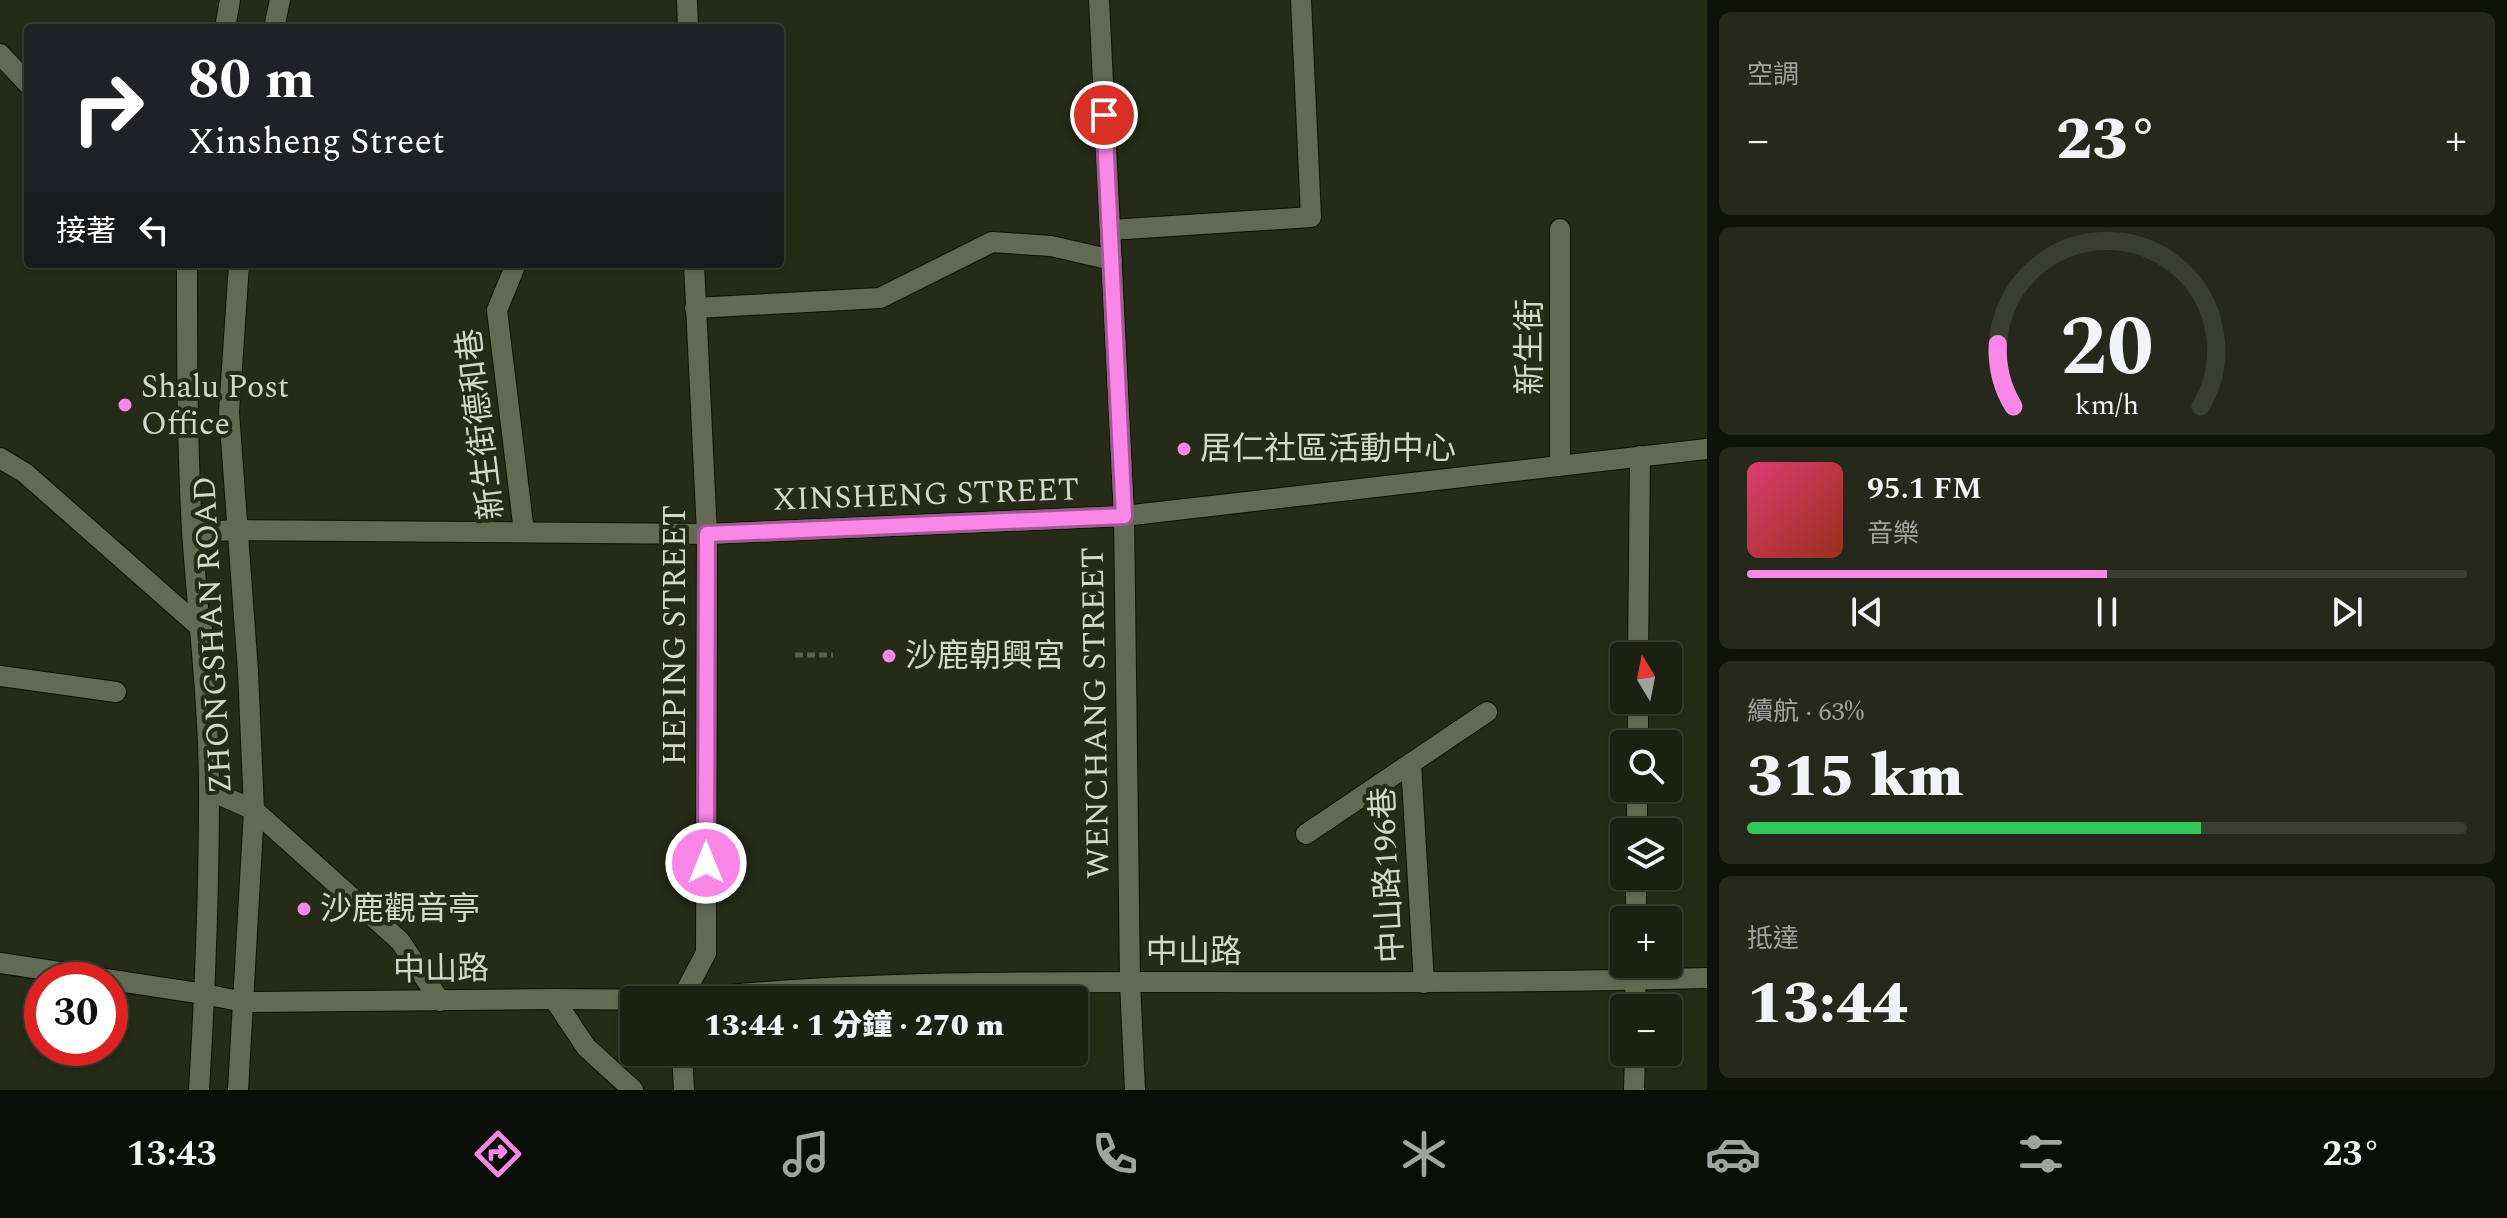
<!DOCTYPE html>
<html lang="zh-TW">
<head>
<meta charset="utf-8">
<style>
  :root { --surface:#1c2011; --page:#25281a; --text:#f1f3f6; --muted:#a0a39f; --line:#3a3e31; --accent:#fa87e7 }
  body { margin:0; font-family:Spectral,"Noto Sans TC",serif; background:var(--page); color:var(--text); height:100vh; display:flex; flex-direction:column; font-size:30px; white-space:nowrap }
  * { box-sizing:border-box; margin:0 }
  p { font-size:26px; color:var(--muted) }
  .icon { flex:none; width:44px; height:44px; fill:none; stroke:currentColor; stroke-width:2; stroke-linecap:round; stroke-linejoin:round }
  .map { position:relative; flex:1; overflow:hidden }
  .drawer { display:flex; flex-direction:column; gap:12px; padding:12px; background:#0f1209; width:800px }
  .drawer>* { flex:none }
  .top-card { position:absolute; left:24px; top:24px; width:760px; height:244px; border-radius:8px; box-shadow:0 2px 6px #0004,0 0 0 2px var(--line); background:#202124; color:#fff; overflow:hidden }
  .needle { width:52px; rotate:350deg }
  .tools { position:absolute; left:1610px; top:642px; display:grid; gap:16px }
  .tools a { display:grid; place-items:center; width:72px; height:72px; border-radius:8px; background:var(--surface); box-shadow:0 2px 6px #0004,0 0 0 2px var(--line); font-size:40px }
  .speed { position:absolute; left:24px; top:962px; display:flex; gap:16px; font-size:40px; font-weight:700; text-align:center }
  .speed>* { display:grid; place-content:center; width:104px; height:104px; border-radius:50%; background:var(--surface); box-shadow:0 2px 6px #0004,0 0 0 2px var(--line); line-height:1 }
  .speed .limit { border:12px solid #d22; background:#fff; color:#111 }
  .pin { position:absolute; display:grid; place-items:center; width:68px; height:68px; color:#fff; margin:-34px; border:4px solid #fff; border-radius:50%; box-shadow:0 2px 8px #0007 }
  .me { position:absolute; width:88px; margin:-44px; rotate:0deg; stroke-linejoin:round; filter:drop-shadow(0 0 6px #0008) }
  .turn { display:flex; align-items:center; gap:28px; height:168px; padding:0 32px; font-size:36px }
  .turn .icon { width:104px; height:104px; stroke-width:2.5 }
  .turn b { display:block; font-size:56px; line-height:68px }
  .then { display:flex; align-items:center; height:76px; padding:0 32px; background:#0003; gap:16px; font-size:30px }
  .big { font-size:60px; font-weight:800; line-height:1.1 }
  .drawer .widget { flex:1; display:flex; flex-direction:column; justify-content:center; gap:12px; min-width:0; padding:0 28px; border-radius:12px; background:var(--page) }
  .drawer .dial { align-items:center; gap:0 }
  .dial svg { height:208px; overflow:visible; fill:none; stroke:var(--line); stroke-width:7; stroke-linecap:round; text-anchor:middle }
  .dial text { fill:var(--text); stroke:none }
  .song { display:flex; align-items:center; gap:24px }
  .cover { width:96px; height:96px; border-radius:12px; background:linear-gradient(135deg,hsl(340 70% 55%),hsl(10 70% 35%)) }
  .played { height:8px; border-radius:4px; background:linear-gradient(90deg,var(--accent) 50%,var(--line) 50%) }
  .keys { display:flex; justify-content:space-around; direction:ltr }
  .heat { display:flex; justify-content:space-between; align-items:center; font-size:44px; direction:ltr }
  .charge { height:12px; border-radius:6px; background:linear-gradient(90deg,#34c759 63%,var(--line) 0) }
  .trip { position:absolute; left:620px; top:986px; width:468px; height:80px; border-radius:8px; background:var(--surface); box-shadow:0 2px 6px #0004,0 0 0 2px var(--line); font-weight:800; line-height:80px; text-align:center }
  .dock { display:flex; height:128px; justify-content:space-around; align-items:center; background:#0b0d07; color:var(--muted) }
  .dock .icon { width:56px; height:56px }
  .dock .active { color:var(--accent) }
  .dock b { font-size:36px; color:var(--text) }
  main { display:flex; flex:1; min-height:0 }
  .map>svg:first-child { display:block }
  .lines { fill:none; stroke-linecap:round; stroke-linejoin:round }
  .minor-casing { stroke:#0e1302; stroke-width:22 }
  .path { stroke:#5a604e; stroke-width:5; stroke-dasharray:8 4; stroke-linecap:butt }
  .minor { stroke:#626a54; stroke-width:20 }
  .route-casing { stroke:#a25896; stroke-width:20 }
  .route { stroke:#fa87e7; stroke-width:14 }
  .poi-dot { fill:#fa87e7; stroke:#252b17; stroke-width:3 }
  .labels { text-anchor:middle; dominant-baseline:central; stroke-width:8; stroke-linejoin:round; paint-order:stroke }
  .street-label { font-size:32px; fill:#d3d8cb; stroke:#252b17 }
  .poi-label { font-size:32px; fill:#d3d8cb; stroke:#252b17; text-anchor:start }
</style>
</head>
<body>
<main>
<div class="map">
<svg width="1707" height="1090" viewBox="0 0 1707 1090">
  <rect width="100%" height="100%" fill="#252b17"/>
  <g class="lines">
    <defs>
      <g id="minor">
        <polyline points="687,0 688,28"/>
        <polyline points="1099,0 1124,516 1130,982 1135,1090"/>
        <polyline points="225,28 230,0"/>
        <polyline points="274,28 280,0"/>
        <polyline points="0,54 28,84"/>
        <polyline points="1110,230 1311,217 1301,0"/>
        <path d="M 187,264 C 187,353 187,442 192,531 C 198,618 209,705 209,792 C 209,891 205,991 199,1090"/>
        <polyline points="516,264 497,310 524,532"/>
        <polyline points="695,308 880,298 992,242 1051,246 1112,260"/>
        <polyline points="0,458 25,473 202,629"/>
        <polyline points="1560,465 1560,229"/>
        <polyline points="192,532 239,530 707,534 1124,516 1707,449"/>
        <polyline points="1638,656 1640,456"/>
        <polyline points="0,676 116,692"/>
        <polyline points="1638,744 1638,700"/>
        <polyline points="1411,763 1424,983"/>
        <polyline points="209,790 254,810 400,941 440,1001"/>
        <polyline points="1637,832 1637,788"/>
        <polyline points="1306,834 1487,712"/>
        <polyline points="1636,920 1636,876"/>
        <polyline points="0,963 204,994 244,1002 554,999 679,1000"/>
        <polyline points="554,999 586,1047 633,1090"/>
        <path d="M 681,1000 C 857,980 1035,982 1212,982 C 1377,983 1542,982 1707,978"/>
        <polyline points="681,1000 706,953 707,534 694,264"/>
        <polyline points="1635,1008 1636,964"/>
        <polyline points="682,1052 684,1090"/>
        <polyline points="238,1090 254,810 248,671 229,412 239,264"/>
        <polyline points="1634,1090 1635,1052"/>
      </g>
    </defs>
    <use href="#minor" class="minor-casing"/>
    <polyline class="path" points="795,655 833,655"/>
    <use href="#minor" class="minor"/>
  </g>
  <g class="lines">
    <defs>
      <polyline id="route" points="706,863 707,534 1124,516 1104,115"/>
    </defs>
    <use href="#route" class="route-casing"/>
    <use href="#route" class="route"/>
  </g>
  <g class="poi-dot">
    <circle cx="125" cy="405" r="8"/>
    <circle cx="1184" cy="449" r="8"/>
    <circle cx="889" cy="656" r="8"/>
    <circle cx="304" cy="909" r="8"/>
  </g>
  <g class="labels">
    <g class="street-label">
      <text transform="translate(1530 347) rotate(-90)">新生街</text>
      <text transform="translate(481 424) rotate(-97)">新生街德和巷</text>
      <text transform="translate(926 495) rotate(-2)">XINSHENG STREET</text>
      <text transform="translate(213 635) rotate(-93)">ZHONGSHAN ROAD</text>
      <text transform="translate(675 635) rotate(-90)">HEPING STREET</text>
      <text transform="translate(1096 713) rotate(-91)">WENCHANG STREET</text>
      <text transform="translate(1388 875) rotate(-93)">中山路196巷</text>
      <text x="1194" y="952">中山路</text>
      <text transform="translate(441 970) rotate(-1)">中山路</text>
    </g>
    <g class="poi-label">
      <text x="141" y="387">Shalu Post<tspan x="141" dy="37">Office</tspan></text>
      <text x="1200" y="449">居仁社區活動中心</text>
      <text x="905" y="656">沙鹿朝興宮</text>
      <text x="320" y="909">沙鹿觀音亭</text>
    </g>
  </g>
</svg>
<div class="tools">
<a><svg class="needle" viewBox="-14 -14 28 28"><path d="M0-13l5 13h-10z" fill="#e53935"/><path d="M0 13l5-13h-10z" fill="#a0a39f"/></svg></a>
<a><svg class="icon" aria-label="search" viewBox="0 0 24 24"><circle cx="10" cy="10" r="6"/><path d="M15 15l6 6"/></svg></a>
<a><svg class="icon" aria-label="layers" viewBox="0 0 24 24"><path d="M12 4l9 5-9 5-9-5zM3 14l9 5 9-5"/></svg></a>
<a>+</a>
<a>−</a>
</div>
<div class="speed"><div class="limit">30</div></div>
<div class="pin" style="left:1104px;top:115px;background:#d93025"><svg class="icon" aria-label="arrive" viewBox="0 0 24 24"><path d="M6 21V4h12l-3 4 3 4H6"/></svg></div>
<svg class="me" style="left:706px;top:863px" viewBox="-20 -20 40 40"><circle r="17" fill="#fa87e7" stroke="#fff" stroke-width="3"/><path d="M0-11L8 9 0 5-8 9z" fill="#fff"/></svg>
<div class="trip">13:44 · 1 分鐘 · 270 m</div>
<div class="top-card">
<div class="turn"><svg class="icon" aria-label="right" viewBox="0 0 24 24"><path d="M7 20v-9h11M14 6l5 5-5 5"/></svg><div><b>80 m</b>Xinsheng Street</div></div>
<div class="then">接著<svg class="icon" aria-label="left" viewBox="0 0 24 24"><path d="M17 20v-9H6M10 6l-5 5 5 5"/></svg></div>
</div>
</div>
<section class="drawer">
<div class="widget"><p>空調</p>
<div class="heat"><a>−</a><b class="big">23°</b><a>+</a></div>
</div>
<div class="widget dial"><svg viewBox="0 0 100 80">
<path d="M14 69A42 42 0 1 1 86 69"/>
<path d="M14 69A42 42 0 0 1 8 45" stroke="#fa87e7"/>
<text x="50" y="56" font-size="32" font-weight="700">20</text>
<text x="50" y="72" font-size="11">km/h</text>
</svg></div>
<div class="widget">
<div class="song"><i class="cover"></i><div><b>95.1 FM</b><p>音樂</p></div></div>
<div class="played"></div>
<div class="keys"><svg class="icon" aria-label="previous" viewBox="0 0 24 24"><path d="M18 5L8 12l10 7zM5 5v14"/></svg><svg class="icon" aria-label="pause" viewBox="0 0 24 24"><path d="M8 5v14M16 5v14"/></svg><svg class="icon" aria-label="next" viewBox="0 0 24 24"><path d="M6 5l10 7-10 7zM19 5v14"/></svg></div>
</div>
<div class="widget"><p>續航 · 63%</p><b class="big">315 km</b><div class="charge"></div></div>
<div class="widget"><p>抵達</p><b class="big">13:44</b></div>
</section>
</main>
<nav class="dock">
<b>13:43</b>
<svg class="icon active" aria-label="directions" viewBox="0 0 24 24"><path d="M12 3l9 9-9 9-9-9zM9 14v-3h6M13 9l2 2-2 2"/></svg>
<svg class="icon" aria-label="music" viewBox="0 0 24 24"><path d="M9 18V5l10-2v13"/><circle cx="6" cy="18" r="3"/><circle cx="16" cy="16" r="3"/></svg>
<svg class="icon" aria-label="phone" viewBox="0 0 24 24"><path d="M5 4h4l2 5-3 2q2 4 5 5l2-3 5 2v4C11 20 4 13 5 4z"/></svg>
<svg class="icon" aria-label="climate" viewBox="0 0 24 24"><path d="M12 3v18M4 7l16 10M4 17L20 7"/></svg>
<svg class="icon" aria-label="car" viewBox="0 0 24 24"><path d="M5 17H2v-5l4-1 3-4h7l3 4 3 1v5h-3M9 17h6M6 11h13"/><circle cx="7" cy="17" r="2"/><circle cx="17" cy="17" r="2"/></svg>
<svg class="icon" aria-label="filters" viewBox="0 0 24 24"><path d="M4 7h16M4 17h16"/><circle cx="9" cy="7" r="2"/><circle cx="15" cy="17" r="2"/></svg>
<b>23°</b>
</nav>
</body>
</html>
